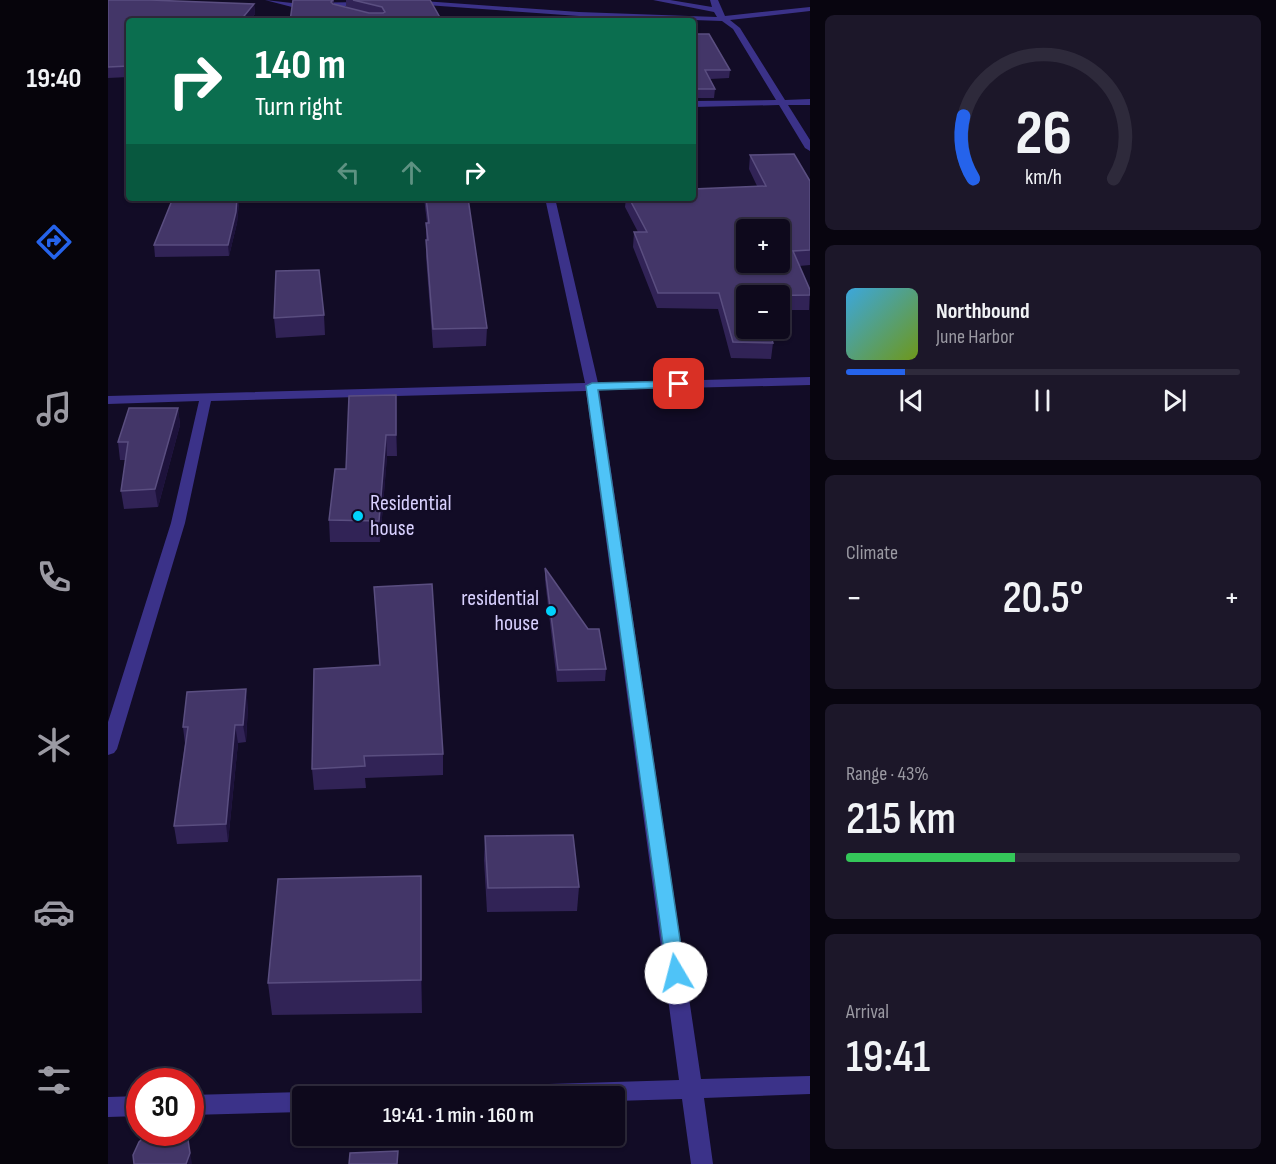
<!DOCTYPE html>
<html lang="en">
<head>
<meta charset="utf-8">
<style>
  :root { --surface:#0e091c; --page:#1c1729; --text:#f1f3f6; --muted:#9b9aa3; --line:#2e2a3b; --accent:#2563eb }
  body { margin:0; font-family:"Sofia Sans Condensed",sans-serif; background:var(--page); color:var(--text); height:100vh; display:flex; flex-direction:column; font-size:22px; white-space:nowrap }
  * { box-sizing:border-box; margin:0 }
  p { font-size:20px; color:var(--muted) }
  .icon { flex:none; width:33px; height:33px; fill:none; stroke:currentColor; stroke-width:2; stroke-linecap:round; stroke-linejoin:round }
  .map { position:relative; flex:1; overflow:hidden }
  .sheet { display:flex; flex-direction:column; gap:15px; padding:15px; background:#08050f; width:466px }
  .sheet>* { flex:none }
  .guide { position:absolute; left:18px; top:18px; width:570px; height:183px; border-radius:6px; box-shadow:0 2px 4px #0004,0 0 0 2px var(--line); background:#0b6e4f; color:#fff; overflow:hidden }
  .buttons { position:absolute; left:628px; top:219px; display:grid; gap:12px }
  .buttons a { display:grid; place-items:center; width:54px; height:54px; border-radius:6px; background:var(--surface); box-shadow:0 2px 4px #0004,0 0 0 2px var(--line); font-size:30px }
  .speed { position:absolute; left:18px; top:1068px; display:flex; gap:12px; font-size:30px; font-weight:700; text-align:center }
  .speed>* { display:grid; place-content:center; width:78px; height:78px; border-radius:50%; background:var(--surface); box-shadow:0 2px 4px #0004,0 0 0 2px var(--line); line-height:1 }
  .speed .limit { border:9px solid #d22; background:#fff; color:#111 }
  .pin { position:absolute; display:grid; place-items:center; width:51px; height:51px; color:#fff; margin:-26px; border-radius:12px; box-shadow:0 3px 9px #0006 }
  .me { position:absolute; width:66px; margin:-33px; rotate:352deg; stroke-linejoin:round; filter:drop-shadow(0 0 4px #0008) }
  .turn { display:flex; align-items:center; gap:21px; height:126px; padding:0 30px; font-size:27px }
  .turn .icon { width:78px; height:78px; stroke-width:2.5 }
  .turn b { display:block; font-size:42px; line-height:51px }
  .lanes { display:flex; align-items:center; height:57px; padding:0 30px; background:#0003; justify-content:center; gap:30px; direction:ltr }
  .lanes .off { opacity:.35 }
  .big { font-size:45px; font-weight:600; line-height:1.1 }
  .sheet .tile { flex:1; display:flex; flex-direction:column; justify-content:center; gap:9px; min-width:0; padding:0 21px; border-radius:9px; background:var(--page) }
  .sheet .dial { align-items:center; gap:0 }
  .dial svg { height:156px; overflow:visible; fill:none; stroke:var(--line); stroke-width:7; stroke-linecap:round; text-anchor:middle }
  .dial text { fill:var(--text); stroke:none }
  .song { display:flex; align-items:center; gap:18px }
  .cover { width:72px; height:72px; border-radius:9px; background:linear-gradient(135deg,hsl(200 70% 55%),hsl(80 70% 35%)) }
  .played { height:6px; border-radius:3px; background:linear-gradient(90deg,var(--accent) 15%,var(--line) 15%) }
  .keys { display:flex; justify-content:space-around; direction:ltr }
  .heat { display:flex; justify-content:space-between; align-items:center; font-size:33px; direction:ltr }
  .charge { height:9px; border-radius:4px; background:linear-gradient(90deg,#34c759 43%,var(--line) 0) }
  .trip { position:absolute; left:184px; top:1086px; width:333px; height:60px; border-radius:6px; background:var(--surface); box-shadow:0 2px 4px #0004,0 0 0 2px var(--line); font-weight:600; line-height:60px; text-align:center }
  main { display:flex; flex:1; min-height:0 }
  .tabs { display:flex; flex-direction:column; width:108px; justify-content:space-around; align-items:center; background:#06040b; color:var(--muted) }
  .tabs .icon { width:42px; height:42px }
  .tabs .active { color:var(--accent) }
  .tabs b { font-size:27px; color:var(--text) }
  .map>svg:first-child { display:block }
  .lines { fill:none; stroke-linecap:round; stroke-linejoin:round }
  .street { fill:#3b3289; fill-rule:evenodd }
  .wall { fill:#312356 }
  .shaded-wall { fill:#1d123b }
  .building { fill:#433668; stroke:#5a4e80; stroke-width:1.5; fill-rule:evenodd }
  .route { fill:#4fc3f7; stroke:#337fa1; stroke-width:1.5 }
  .poi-dot { fill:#00d2fc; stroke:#120c26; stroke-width:2 }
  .labels { text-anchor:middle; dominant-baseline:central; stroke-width:4.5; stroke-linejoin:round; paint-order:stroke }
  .poi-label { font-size:22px; fill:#d9d1ff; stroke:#120c26; text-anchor:start }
</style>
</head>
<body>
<main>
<nav class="tabs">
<b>19:40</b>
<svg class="icon active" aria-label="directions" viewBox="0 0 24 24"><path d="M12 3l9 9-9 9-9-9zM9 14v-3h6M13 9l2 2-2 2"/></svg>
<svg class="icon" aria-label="music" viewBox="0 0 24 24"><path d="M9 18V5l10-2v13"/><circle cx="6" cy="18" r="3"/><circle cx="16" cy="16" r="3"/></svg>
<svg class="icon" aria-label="phone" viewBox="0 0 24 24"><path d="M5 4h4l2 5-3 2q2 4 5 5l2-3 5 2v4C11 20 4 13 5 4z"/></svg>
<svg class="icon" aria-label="climate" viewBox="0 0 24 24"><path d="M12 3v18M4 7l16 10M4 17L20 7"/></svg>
<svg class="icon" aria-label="car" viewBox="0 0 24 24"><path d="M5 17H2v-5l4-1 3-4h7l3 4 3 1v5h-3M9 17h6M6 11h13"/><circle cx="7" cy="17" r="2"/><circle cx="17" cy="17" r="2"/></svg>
<svg class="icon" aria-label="filters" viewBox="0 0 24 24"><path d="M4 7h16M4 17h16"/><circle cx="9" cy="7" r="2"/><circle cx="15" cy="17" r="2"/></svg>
</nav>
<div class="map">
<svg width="702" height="1164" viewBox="0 0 702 1164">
  <rect width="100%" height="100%" fill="#120c26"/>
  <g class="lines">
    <g class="street">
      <polygon points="157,0 184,3 259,2 263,4 259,6 184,7"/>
      <polygon points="301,0 471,12 609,17 606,12 545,0 562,0 604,7 602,0 610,0 617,16 702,7 702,11 622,20 632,28 677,100 702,99 702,105 680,105 702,140 702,151 697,148 671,105 585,107 585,101 668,100 625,29 614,21 471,16 304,4"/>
      <polygon points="437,198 447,198 490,383 702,377 702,385 491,390 593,1079 702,1076 702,1094 596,1098 605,1164 583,1164 574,1099 507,1101 507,1096 369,1096 372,1089 380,1086 571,1080 478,391 103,401 77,523 9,749 6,753 0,755 0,722 63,523 91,401 0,404 0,396 477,383"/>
      <polygon points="195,1092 203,1096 195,1096 195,1112 82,1115 82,1095"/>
      <polygon points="32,1096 32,1116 0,1117 0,1097"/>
    </g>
  </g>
  <g class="wall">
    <polygon points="0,0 146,4 147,14 141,21 21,21 21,77 0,78"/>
    <polygon points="185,0 226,0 226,5 238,8 238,0 322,0 334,21 182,21"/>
    <polygon points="585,34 622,70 621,78 602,79 607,89 606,98 585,98"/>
    <polygon points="642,155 702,181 702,265 691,266 702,290 701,310 672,310 672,296 639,296 665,343 663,359 623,358 610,309 549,308 525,247 526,232 530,232 517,207 518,198 585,198 649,186 641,169"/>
    <polygon points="316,198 318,198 379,328 378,346 325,348 318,257 318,223 319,223"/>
    <polygon points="131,202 129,223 121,256 47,257 46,245"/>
    <polygon points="216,315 217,335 168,338 166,318"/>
    <polygon points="70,408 72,425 50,507 16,509 13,491 18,460 12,460 10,442"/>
    <polygon points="289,416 289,456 279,456 272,542 222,542 221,520 238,469"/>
    <polygon points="437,568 498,669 497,681 449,682 437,580"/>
    <polygon points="266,587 335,754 335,775 257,778 258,788 206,790 204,769 271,665"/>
    <polygon points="140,706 138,742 130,743 120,842 69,844 66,826 77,744 75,727"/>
    <polygon points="377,836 471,887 469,911 379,912 376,860"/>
    <polygon points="314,909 314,1013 164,1015 160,983"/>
  </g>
  <g class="shaded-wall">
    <polygon points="146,4 147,14 141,21 132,21"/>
    <polygon points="129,198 130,198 131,202 129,223 121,256 120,245"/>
    <polygon points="288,395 289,416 289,456 288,435"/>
    <polygon points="70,408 72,425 50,507 47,489"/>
    <polygon points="278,435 279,456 272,542 271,521"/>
    <polygon points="138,689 140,706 138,742 135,725"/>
    <polygon points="127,725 130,743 120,842 118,824"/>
    <polygon points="313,876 314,909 314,1013 313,980"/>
    <polygon points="80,1140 84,1164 78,1164"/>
  </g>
  <g class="building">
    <polygon points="0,0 42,0 146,4 132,21 21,21 21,66 0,67"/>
    <polygon points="185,0 225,0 223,2 225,4 261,13 275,13 277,12 274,7 245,0 322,0 334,21 182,21"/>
    <polygon points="585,34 601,34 622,70 597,70 607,89 585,89"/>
    <path d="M 686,154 L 702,181 L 702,250 L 685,251 L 702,290 L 702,295 L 639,296 L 639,328 L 660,328 L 665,343 L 625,342 L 611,293 L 550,293 L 526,232 L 539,232 L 521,198 L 585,198 L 585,189 L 658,186 L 642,155 ZM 639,230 L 672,230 L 672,262 L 639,262 Z"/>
    <polygon points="65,198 129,198 128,212 120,245 46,245"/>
    <polygon points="318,198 360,198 379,328 325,329 318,240 320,240 318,223 321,223"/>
    <polygon points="211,270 216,315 166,318 168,271"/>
    <polygon points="288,395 288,435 278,435 271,521 221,520 227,469 238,469 241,396"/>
    <polygon points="21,408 70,408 47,489 13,491 20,442 10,442"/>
    <polygon points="437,568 480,629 491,629 498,669 450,670"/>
    <polygon points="324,584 335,754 256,756 257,766 204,769 206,669 272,665 266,587"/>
    <polygon points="138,689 135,725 127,725 118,824 66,826 80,727 75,727 79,692"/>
    <polygon points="465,835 471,887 380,888 377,836"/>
    <polygon points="313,876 313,980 160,983 170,879"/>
    <polygon points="41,1132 72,1132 80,1140 82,1153 78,1164 26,1164 25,1155 31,1142"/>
    <polygon points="290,1151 289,1164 241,1164 242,1153"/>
  </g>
  <polygon class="route" points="571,381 577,384 575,387 490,390 577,973 574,979 568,981 561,979 559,973 478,386 484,383"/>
  <g class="poi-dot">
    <circle cx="250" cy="516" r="6"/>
    <circle cx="443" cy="611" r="6"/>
  </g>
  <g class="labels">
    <g class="poi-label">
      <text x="262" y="503">Residential<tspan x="262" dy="25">house</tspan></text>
      <text x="431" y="598" text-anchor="end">residential<tspan x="431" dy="25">house</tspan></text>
    </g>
  </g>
</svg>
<div class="buttons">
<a>+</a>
<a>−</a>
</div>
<div class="speed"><div class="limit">30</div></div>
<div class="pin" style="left:571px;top:384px;background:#d93025"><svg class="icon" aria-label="arrive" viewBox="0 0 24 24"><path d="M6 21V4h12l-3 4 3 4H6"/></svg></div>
<svg class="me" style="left:568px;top:973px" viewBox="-20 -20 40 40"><circle r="19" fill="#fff"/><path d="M0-13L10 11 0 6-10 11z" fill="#4fc3f7"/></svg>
<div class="trip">19:41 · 1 min · 160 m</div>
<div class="guide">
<div class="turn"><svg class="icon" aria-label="right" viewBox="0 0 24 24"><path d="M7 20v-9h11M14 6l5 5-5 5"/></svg><div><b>140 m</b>Turn right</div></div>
<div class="lanes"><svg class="icon off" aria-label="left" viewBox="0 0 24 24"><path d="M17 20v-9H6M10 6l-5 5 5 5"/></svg><svg class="icon off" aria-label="ahead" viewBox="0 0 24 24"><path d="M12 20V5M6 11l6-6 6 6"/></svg><svg class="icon" aria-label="right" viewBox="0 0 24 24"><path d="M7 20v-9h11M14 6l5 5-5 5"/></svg></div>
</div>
</div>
<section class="sheet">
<div class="tile dial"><svg viewBox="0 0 100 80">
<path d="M14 69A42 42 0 1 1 86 69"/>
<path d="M14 69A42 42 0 0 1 9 37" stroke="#2563eb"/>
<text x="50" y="56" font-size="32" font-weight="700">26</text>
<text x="50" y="72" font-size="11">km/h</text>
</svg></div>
<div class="tile">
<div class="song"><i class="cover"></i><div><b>Northbound</b><p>June Harbor</p></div></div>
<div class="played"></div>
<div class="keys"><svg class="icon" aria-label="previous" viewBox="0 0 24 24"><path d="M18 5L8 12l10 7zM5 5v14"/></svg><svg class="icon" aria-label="pause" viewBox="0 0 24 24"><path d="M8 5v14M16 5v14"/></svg><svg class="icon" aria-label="next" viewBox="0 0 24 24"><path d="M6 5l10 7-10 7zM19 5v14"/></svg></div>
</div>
<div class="tile"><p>Climate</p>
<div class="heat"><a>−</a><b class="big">20.5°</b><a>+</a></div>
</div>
<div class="tile"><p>Range · 43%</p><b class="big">215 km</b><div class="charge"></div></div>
<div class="tile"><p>Arrival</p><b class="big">19:41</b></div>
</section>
</main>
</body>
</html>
